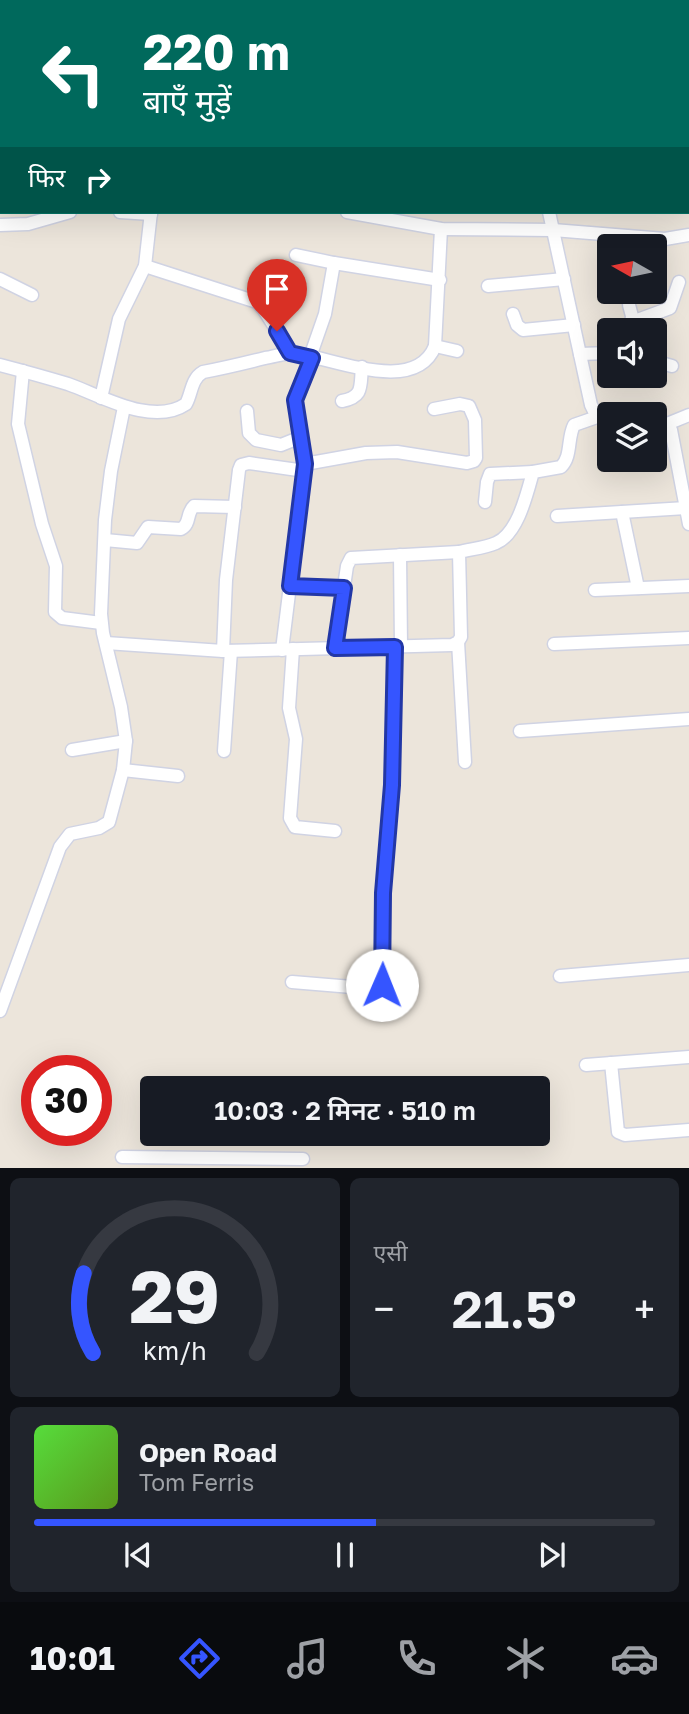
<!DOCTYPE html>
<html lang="hi">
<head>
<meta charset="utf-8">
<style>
  :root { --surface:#171b24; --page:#20242c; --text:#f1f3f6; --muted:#9ea1a6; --line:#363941; --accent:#3555ff }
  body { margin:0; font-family:"Golos Text","Noto Sans Devanagari",sans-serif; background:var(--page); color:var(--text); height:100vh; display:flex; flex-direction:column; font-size:26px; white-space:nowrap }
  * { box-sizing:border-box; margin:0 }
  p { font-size:23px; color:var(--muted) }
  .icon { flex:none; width:38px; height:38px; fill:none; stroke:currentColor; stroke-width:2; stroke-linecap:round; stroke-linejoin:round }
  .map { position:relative; height:1168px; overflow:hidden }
  .sheet { display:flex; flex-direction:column; gap:10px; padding:10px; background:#0d0f14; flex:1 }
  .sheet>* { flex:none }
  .banner { position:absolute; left:0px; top:0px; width:690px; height:214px; box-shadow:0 7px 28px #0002; background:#00695c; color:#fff; overflow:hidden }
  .needle { width:46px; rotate:279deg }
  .fabs { position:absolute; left:597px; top:234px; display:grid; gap:14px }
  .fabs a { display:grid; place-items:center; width:70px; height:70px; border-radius:7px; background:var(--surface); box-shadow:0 7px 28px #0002; font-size:35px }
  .speed { position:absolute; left:21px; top:1055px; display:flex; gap:14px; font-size:35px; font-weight:700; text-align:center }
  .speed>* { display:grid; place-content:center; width:91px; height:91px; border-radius:50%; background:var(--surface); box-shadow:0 7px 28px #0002; line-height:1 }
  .speed .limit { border:10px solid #d22; background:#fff; color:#111 }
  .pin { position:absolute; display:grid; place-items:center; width:60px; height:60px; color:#fff; margin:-72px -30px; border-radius:50% 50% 50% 0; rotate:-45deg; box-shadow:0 0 7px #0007 }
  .pin .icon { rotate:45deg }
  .me { position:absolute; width:77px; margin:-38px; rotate:1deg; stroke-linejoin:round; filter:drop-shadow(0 0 5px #0008) }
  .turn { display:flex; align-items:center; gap:24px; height:147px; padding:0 28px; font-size:32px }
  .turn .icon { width:91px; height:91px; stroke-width:2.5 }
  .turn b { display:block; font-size:49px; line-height:60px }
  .then { display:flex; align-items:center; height:66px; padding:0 28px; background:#0003; gap:14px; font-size:26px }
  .big { font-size:52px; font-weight:600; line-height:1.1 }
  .sheet .widget { flex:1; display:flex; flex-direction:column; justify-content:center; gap:10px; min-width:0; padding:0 24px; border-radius:10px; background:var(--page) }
  .sheet .dial { align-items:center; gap:0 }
  .dial svg { height:182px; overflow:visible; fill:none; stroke:var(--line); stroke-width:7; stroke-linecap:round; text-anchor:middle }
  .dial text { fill:var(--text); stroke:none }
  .song { display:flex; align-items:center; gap:21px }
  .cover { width:84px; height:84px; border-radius:10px; background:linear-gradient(135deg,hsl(110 70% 55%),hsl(90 70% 35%)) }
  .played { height:7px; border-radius:4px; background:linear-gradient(90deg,var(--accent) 55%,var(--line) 55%) }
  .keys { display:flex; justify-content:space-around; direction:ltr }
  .heat { display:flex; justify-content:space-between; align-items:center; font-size:38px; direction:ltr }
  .sheet .tiles { flex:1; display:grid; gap:10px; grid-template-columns:1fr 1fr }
  .widget:last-child { grid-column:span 2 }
  .trip { position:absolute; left:140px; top:1076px; width:410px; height:70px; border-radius:7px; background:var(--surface); box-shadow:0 7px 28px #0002; font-weight:600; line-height:70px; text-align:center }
  .dock { display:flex; height:112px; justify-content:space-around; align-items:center; background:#090b0e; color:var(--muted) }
  .dock .icon { width:49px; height:49px }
  .dock .on { color:var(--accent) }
  .dock b { font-size:32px; color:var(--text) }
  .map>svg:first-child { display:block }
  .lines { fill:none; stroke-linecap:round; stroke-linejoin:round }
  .minor-casing { stroke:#d0d3e3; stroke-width:15 }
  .minor { stroke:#fff; stroke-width:12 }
  .route-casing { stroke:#2237a6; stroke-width:18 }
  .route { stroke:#3555ff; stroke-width:12 }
</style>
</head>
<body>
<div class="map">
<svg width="689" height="1168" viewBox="0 0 689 1168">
  <rect width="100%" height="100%" fill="#ece5db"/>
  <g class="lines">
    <defs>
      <g id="minor">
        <polyline points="27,0 28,2"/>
        <polyline points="69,0 70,2"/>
        <polyline points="123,0 123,2"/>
        <polyline points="488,2 488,0"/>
        <polyline points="556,2 556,0"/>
        <polyline points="688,57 689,57"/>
        <polyline points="0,124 2,124"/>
        <polyline points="688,161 689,161"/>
        <polyline points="120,212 151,214"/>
        <polyline points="347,212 441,229 553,230 665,239 689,235"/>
        <polyline points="549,212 591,405 597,417 609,420"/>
        <polyline points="0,225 28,224 70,212"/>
        <polyline points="296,255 334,263"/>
        <polyline points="145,266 257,302 264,310 291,353"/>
        <polyline points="0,279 32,295"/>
        <polyline points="488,286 564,279"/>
        <polyline points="629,305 632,316 630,331"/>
        <polyline points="513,314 517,325 523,330 574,325"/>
        <polyline points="632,322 670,308 679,282"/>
        <polyline points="435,346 457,351"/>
        <polyline points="580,354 609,353"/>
        <polyline points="654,361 672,366"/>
        <path d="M 0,365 C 23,371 45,377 68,384 C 100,395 152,427 186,404 C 192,393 191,379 203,372 C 224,368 245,363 265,358 C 273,357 284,353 292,353 C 329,356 415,397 435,346 L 441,229"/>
        <polyline points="23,371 18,424 42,524 56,566 55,612 62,618 101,623"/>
        <polyline points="101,398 119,319 145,266 151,212"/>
        <path d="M 342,401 C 364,397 360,386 362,367"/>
        <polyline points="247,411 249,433 256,440 281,445 301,437"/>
        <polyline points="654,420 667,424 671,430 689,524"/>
        <polyline points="667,424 689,415"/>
        <polyline points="305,464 366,453 397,452 467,463 474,461 476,458 475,420 469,406 460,404 434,409"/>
        <polyline points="485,502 487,482 490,474 533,472"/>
        <polyline points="622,512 638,588"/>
        <polyline points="557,516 686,508"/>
        <path d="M 105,540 L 137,543 L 148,527 L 181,529 C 191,524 186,513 194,506 L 235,507"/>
        <polyline points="400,555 401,646"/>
        <polyline points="290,586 343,588"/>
        <polyline points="595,590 689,586"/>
        <polyline points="458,642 465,762"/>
        <path d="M 106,643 L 223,651 L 452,645 L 458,642 L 461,637 L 459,552 C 471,549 485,548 496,543 C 518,534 527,493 533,472 L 561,467 C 572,456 567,439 574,425 L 597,417"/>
        <polyline points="554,644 689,638"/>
        <polyline points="335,648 347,566 351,558 459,552"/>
        <polyline points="293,649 289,708 296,739 290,818 295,827 335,831"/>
        <polyline points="282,650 305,464 295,400 325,314 334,263 440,280"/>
        <polyline points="223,651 226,580 239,470 241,465 249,463 305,471"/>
        <polyline points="520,731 689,719"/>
        <polyline points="72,750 126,741"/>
        <polyline points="224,751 231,651"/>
        <polyline points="123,770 178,776"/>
        <polyline points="560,976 689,965"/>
        <polyline points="292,982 376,989 382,985 383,893 392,785 395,647"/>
        <polyline points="0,1011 60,847 70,834 99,828 109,822 123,770 126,741 121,707 103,633 101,614 105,520 111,471 124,407"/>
        <polyline points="611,1063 618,1132 625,1135 689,1130"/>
        <polyline points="586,1065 689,1057"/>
        <polyline points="122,1157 303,1159"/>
      </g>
    </defs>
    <use href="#minor" class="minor-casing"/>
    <use href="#minor" class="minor"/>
  </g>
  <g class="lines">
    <defs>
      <polyline id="route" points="277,331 290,353 312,358 295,400 305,464 290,586 344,588 335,648 395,647 392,785 383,893 382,985"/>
    </defs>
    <use href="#route" class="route-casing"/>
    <use href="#route" class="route"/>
  </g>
</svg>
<div class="fabs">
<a><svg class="needle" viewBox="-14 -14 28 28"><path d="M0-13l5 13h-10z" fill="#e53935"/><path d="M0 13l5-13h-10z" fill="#9ea1a6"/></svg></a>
<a><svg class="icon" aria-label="sound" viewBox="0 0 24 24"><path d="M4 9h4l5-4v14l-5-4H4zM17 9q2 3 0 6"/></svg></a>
<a><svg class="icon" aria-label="layers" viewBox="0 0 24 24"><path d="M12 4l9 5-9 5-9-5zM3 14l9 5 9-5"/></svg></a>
</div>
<div class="speed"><div class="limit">30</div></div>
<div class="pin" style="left:277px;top:331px;background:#d93025"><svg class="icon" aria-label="arrive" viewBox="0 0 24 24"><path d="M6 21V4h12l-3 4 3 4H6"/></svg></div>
<svg class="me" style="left:382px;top:985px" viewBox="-20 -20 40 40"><circle r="19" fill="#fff"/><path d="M0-13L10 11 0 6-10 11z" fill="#3555ff"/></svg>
<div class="trip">10:03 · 2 मिनट · 510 m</div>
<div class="banner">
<div class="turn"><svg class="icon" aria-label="left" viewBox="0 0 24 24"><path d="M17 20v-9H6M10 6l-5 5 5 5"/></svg><div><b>220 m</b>बाएँ मुड़ें</div></div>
<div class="then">फिर<svg class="icon" aria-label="right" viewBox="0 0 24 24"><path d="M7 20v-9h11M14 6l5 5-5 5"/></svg></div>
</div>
</div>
<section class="sheet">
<div class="tiles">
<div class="widget dial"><svg viewBox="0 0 100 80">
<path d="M14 69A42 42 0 1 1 86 69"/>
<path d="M14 69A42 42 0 0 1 10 34" stroke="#3555ff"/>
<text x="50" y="56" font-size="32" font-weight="700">29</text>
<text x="50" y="72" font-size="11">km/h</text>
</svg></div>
<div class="widget"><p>एसी</p>
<div class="heat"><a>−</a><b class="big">21.5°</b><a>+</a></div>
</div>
<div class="widget">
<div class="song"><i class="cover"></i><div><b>Open Road</b><p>Tom Ferris</p></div></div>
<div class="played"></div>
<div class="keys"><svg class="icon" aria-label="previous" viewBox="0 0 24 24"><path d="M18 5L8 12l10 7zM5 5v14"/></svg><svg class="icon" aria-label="pause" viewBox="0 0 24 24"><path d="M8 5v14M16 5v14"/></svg><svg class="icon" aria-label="next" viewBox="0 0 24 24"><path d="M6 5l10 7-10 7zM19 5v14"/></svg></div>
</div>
</div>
</section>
<nav class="dock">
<b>10:01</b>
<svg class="icon on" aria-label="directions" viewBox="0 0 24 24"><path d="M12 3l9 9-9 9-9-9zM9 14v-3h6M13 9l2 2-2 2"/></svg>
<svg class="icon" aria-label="music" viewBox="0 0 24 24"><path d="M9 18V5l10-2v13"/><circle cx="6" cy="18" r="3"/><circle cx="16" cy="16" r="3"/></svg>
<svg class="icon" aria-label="phone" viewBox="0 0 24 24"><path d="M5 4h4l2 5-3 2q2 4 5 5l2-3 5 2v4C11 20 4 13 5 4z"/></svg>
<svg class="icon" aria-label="climate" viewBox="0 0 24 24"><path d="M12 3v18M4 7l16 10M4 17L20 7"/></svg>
<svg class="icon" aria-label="car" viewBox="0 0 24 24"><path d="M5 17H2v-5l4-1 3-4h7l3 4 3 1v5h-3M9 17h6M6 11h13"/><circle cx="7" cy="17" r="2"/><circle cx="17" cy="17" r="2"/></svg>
</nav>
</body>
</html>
